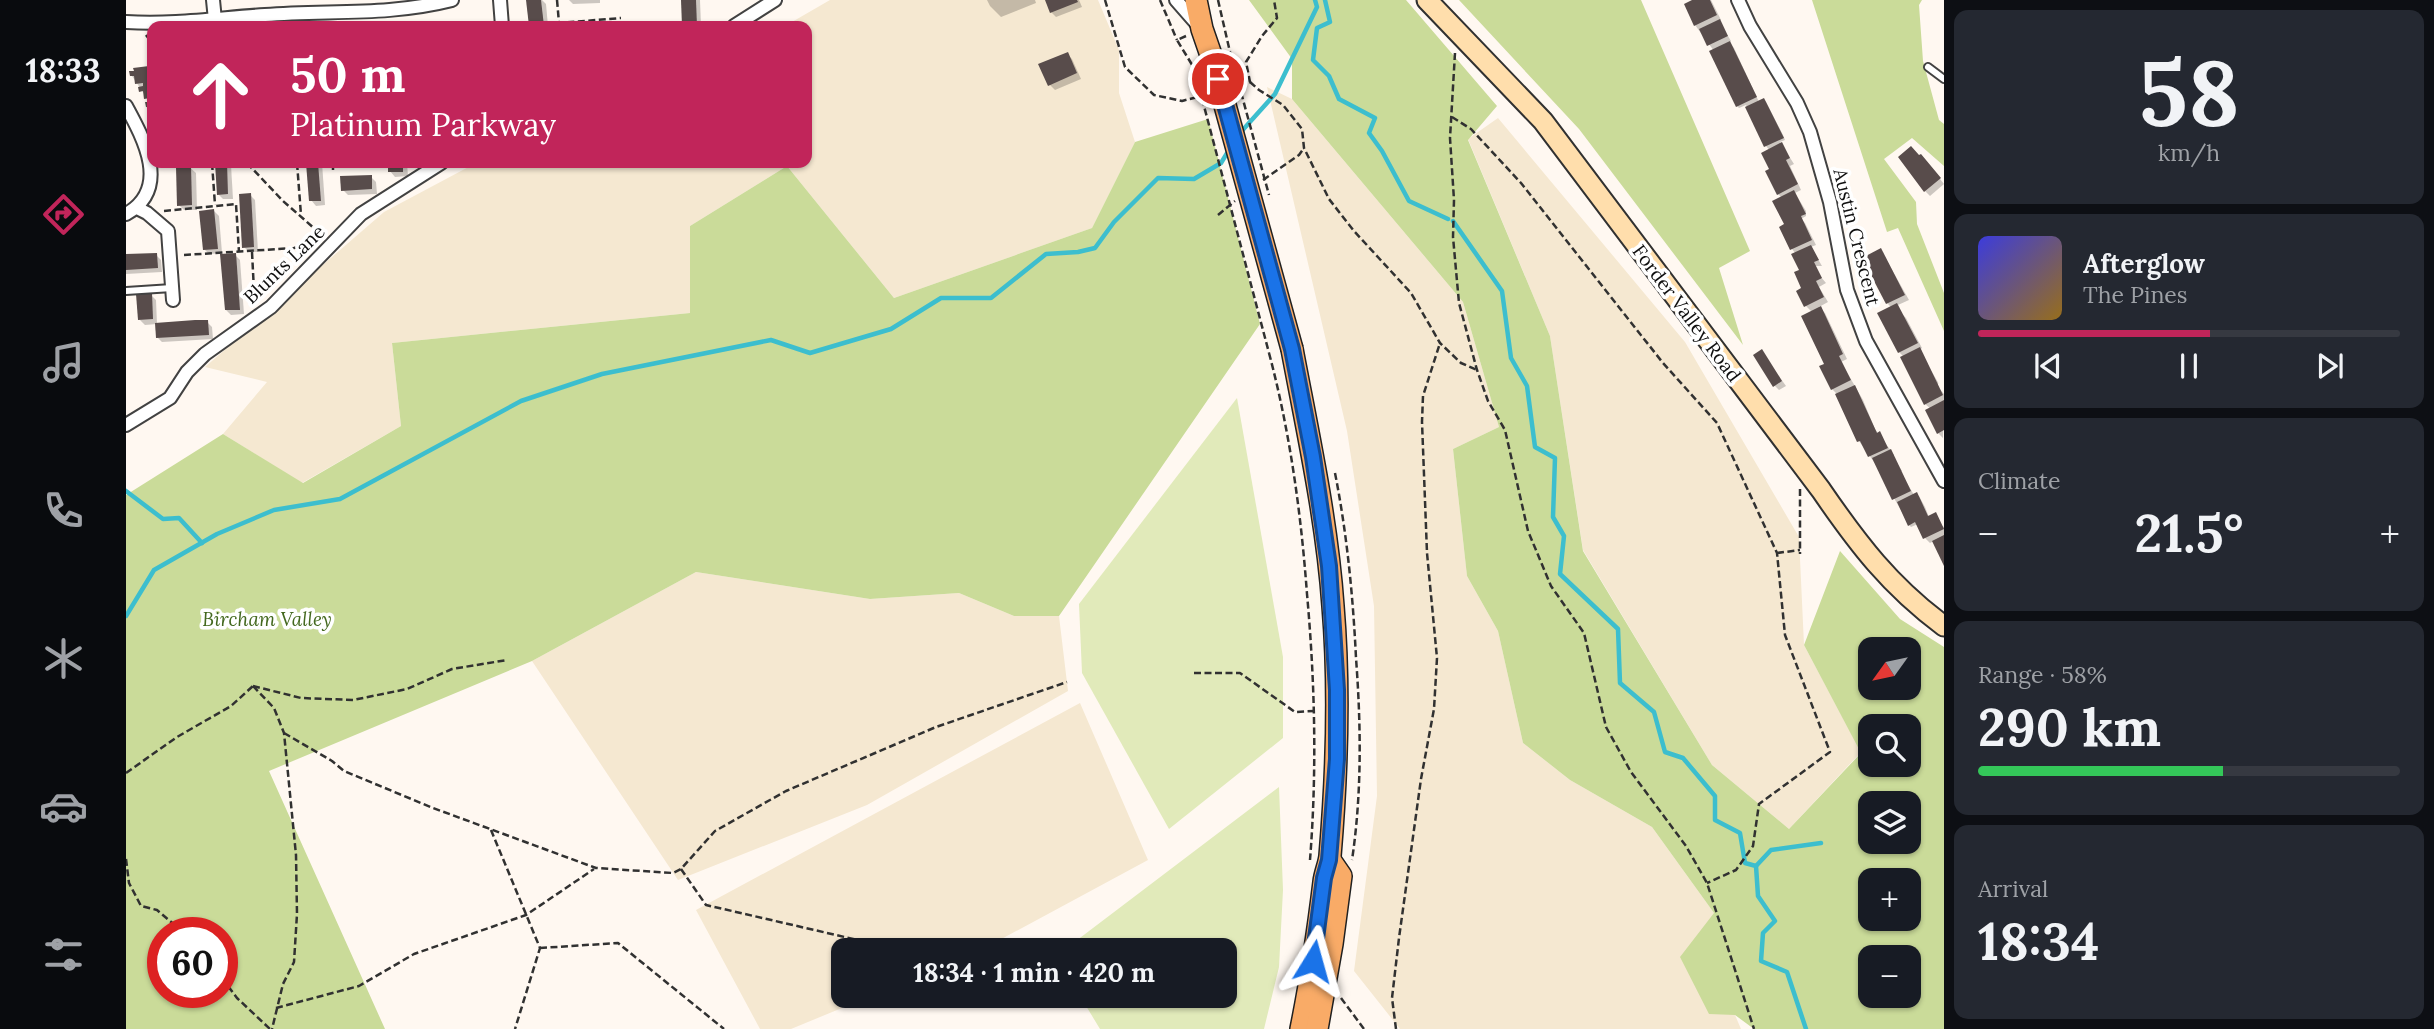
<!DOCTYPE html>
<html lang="en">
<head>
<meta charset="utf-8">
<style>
  :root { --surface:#171b24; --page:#242831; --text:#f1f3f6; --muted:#9ea1a6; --line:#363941; --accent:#c1255a }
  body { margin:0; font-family:Lora,serif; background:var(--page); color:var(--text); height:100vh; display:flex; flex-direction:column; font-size:26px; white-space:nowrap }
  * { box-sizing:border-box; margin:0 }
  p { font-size:23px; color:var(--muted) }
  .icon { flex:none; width:38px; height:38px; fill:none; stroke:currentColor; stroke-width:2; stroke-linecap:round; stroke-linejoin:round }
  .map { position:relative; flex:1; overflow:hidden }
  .side { display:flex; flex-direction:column; gap:10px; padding:10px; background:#0d0f14; width:490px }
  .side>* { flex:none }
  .banner { position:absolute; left:21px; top:21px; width:665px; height:147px; border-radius:14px; box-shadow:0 2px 5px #0004; background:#c1255a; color:#fff; overflow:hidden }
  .needle { width:46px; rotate:237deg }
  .tools { position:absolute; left:1732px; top:637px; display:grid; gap:14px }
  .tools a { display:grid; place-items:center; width:63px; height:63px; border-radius:14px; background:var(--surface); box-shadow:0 2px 5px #0004; font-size:35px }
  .speed { position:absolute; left:21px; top:917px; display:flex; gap:14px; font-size:35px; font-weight:700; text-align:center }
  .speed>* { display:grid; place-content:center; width:91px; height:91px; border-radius:50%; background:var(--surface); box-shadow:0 2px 5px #0004; line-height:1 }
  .speed .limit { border:10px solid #d22; background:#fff; color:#111 }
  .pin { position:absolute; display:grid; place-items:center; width:60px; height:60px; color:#fff; margin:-30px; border:4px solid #fff; border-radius:50%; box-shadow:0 2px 7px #0007 }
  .me { position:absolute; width:77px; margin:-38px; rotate:8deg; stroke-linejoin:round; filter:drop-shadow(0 0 5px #0008) }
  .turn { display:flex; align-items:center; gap:24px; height:147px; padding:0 28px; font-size:32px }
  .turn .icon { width:91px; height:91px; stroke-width:2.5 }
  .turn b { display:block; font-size:49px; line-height:60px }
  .big { font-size:52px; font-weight:700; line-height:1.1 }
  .side .tile { flex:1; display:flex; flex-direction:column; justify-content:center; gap:10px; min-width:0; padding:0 24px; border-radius:14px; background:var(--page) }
  .side .dial { align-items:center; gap:0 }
  .dial b { font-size:91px; line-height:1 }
  .song { display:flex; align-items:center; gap:21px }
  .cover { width:84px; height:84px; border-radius:10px; background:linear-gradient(135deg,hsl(240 70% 55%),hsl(40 70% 35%)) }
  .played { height:7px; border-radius:4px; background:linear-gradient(90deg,var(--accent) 55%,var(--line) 55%) }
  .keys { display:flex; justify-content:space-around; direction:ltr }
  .heat { display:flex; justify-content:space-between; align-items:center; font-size:38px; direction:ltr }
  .charge { height:10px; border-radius:5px; background:linear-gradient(90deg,#34c759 58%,var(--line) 0) }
  .trip { position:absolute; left:705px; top:938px; width:406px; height:70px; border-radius:14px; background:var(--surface); box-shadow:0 2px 5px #0004; font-weight:700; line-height:70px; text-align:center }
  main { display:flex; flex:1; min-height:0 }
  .menu { display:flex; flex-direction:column; width:126px; justify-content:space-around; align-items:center; background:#090b0e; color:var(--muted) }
  .menu .icon { width:49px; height:49px }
  .menu .on { color:var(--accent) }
  .menu b { font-size:32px; color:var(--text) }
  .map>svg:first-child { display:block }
  .farmland { fill:#f5e8d1 }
  .green { fill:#e1eaba }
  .forest { fill:#cadb99; fill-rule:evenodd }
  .shadow { fill:#0003 }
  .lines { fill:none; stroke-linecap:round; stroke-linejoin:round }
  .stream { stroke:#3cbece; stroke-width:4.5 }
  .building { fill:#584c4b }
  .lane-casing { stroke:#424242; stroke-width:10 }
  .street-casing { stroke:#424242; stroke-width:16 }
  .secondary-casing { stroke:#313131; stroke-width:23 }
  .primary-casing { stroke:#202020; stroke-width:24 }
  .path { stroke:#313131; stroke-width:2.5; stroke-dasharray:7 3.5; stroke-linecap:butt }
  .lane { stroke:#fff; stroke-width:6 }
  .street { stroke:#fff; stroke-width:12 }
  .secondary { stroke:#ffdeac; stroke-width:19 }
  .primary { stroke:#f9ab67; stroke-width:21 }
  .primary-bridge-casing { stroke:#202020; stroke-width:24; stroke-linecap:butt }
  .path-bridge { stroke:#313131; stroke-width:2.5; stroke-dasharray:7 3.5; stroke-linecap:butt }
  .primary-bridge { stroke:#f9ab67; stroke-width:21 }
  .route-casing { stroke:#114b97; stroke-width:18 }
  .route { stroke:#1a73e8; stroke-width:12 }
  .labels { text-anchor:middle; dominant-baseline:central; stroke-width:7; stroke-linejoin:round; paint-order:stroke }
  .street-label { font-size:19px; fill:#0f0f0f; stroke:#fff }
  .park-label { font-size:19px; font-style:italic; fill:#43681e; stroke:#fff }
</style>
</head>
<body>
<main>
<nav class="menu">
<b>18:33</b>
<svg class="icon on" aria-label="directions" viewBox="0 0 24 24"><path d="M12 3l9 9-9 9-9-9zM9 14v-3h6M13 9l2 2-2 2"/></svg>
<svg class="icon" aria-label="music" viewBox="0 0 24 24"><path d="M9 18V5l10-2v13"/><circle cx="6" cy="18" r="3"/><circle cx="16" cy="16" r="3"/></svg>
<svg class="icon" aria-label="phone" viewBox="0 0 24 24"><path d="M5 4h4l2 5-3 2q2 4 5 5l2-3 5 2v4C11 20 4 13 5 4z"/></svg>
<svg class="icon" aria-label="climate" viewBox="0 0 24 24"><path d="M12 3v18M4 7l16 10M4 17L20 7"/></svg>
<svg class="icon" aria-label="car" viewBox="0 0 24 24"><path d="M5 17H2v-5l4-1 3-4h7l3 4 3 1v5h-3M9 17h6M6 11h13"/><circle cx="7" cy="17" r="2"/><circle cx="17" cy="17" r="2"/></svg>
<svg class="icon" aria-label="filters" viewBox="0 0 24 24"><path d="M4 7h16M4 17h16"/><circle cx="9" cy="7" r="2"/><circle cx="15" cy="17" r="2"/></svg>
</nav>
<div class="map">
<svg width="1818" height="1029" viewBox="0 0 1818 1029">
  <rect width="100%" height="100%" fill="#fff8f1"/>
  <g class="farmland">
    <polygon points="704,0 972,0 993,50 993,93 1009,142 966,228 768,298 661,166 564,226 564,313 266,343 275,426 176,483 97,434 141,382 79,367 258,212 350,163 681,163 681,26 659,26"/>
    <polygon points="1141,87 1166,99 1337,302 1373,427 1327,449 1341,576 1372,631 1397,743 1444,780 1526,827 1588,913 1609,1015 1615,1029 1274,1029 1228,971 1251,796 1248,606 1221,431"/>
    <polygon points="1372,118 1559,342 1673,537 1678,645 1735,752 1663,829 1586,765 1457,550 1424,336 1342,139"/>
    <polygon points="570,572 744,599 833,593 888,616 933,616 942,691 741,805 552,880 406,661"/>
    <polygon points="954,703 1022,860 855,950 718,950 718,996 745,996 665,1029 634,1029 570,910"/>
  </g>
  <g class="green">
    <polygon points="1111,398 1157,657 1157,738 1043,829 956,673 953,604"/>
    <polygon points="1153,787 1157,890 1153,967 1138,1029 974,1029 954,996 1099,996 1099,950 938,950"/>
  </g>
  <g class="forest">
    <path d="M 1123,0 L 1280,0 L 1371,106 L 1342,140 L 1424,336 L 1457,551 L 1586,765 L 1663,829 L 1735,753 L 1678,645 L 1714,551 L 1774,619 L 1818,647 L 1818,1029 L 1628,1029 L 1609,1015 L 1583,1014 L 1554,957 L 1588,913 L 1526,827 L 1444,780 L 1397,743 L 1372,631 L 1341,576 L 1327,449 L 1373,427 L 1337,302 L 1166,99 L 1166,59 ZM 1745,649 L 1783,649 L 1783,688 L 1745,688 ZM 1745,726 L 1783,726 L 1783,765 L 1745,765 ZM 1745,803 L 1783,803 L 1783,842 L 1745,842 ZM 1745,880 L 1783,880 L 1783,919 L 1745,919 ZM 1745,957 L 1783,957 L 1783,996 L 1745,996 Z"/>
    <polygon points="1333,0 1515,0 1624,251 1593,268 1617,345 1453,129"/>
    <polygon points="1686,0 1796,0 1793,5 1797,61 1813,120 1818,124 1818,166 1786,138 1758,159 1790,202 1791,224 1818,293 1818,331 1772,228 1761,232"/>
    <path d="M 1082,119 L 1134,324 L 933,616 L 888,616 L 833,593 L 744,599 L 570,572 L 406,661 L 143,771 L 259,1029 L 0,1029 L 0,495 L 97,434 L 177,483 L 275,426 L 266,343 L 564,313 L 564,226 L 661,166 L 768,298 L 966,228 L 1009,142 ZM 37,933 L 96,933 L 96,992 L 37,992 Z"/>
  </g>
  <g class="shadow">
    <polygon points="402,0 416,0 420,4 422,26 404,26"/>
    <polygon points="443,0 474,0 474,3 447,4"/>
    <polygon points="557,0 574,0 575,26 558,26"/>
    <polygon points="861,0 909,0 910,3 875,17 864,6"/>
    <polygon points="921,0 953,0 956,7 930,17 925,12"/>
    <polygon points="1570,0 1585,0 1595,20 1593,21 1605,41 1603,42 1608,48 1633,102 1638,100 1640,102 1657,135 1659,140 1654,142 1668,164 1664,166 1675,190 1669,193 1680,211 1680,216 1675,219 1679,223 1690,245 1685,247 1696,266 1690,266 1690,271 1700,283 1693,287 1702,302 1693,307 1699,313 1721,359 1715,362 1737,400 1749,429 1768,455 1766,455 1776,471 1774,471 1788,495 1793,496 1799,507 1803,517 1818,527 1818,562 1808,541 1804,543 1799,538 1792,524 1785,527 1783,525 1748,462 1733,441 1711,394 1706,389 1686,312 1680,306 1676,270 1670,254 1666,249 1656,198 1652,194 1645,169 1644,151 1640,146 1620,105 1613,108 1611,106 1588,51 1569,25"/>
    <polygon points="941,54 946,59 955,79 929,90 924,85 915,65"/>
    <polygon points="22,68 26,72 26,111 22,106 25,104 6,76"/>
    <polygon points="1794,157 1800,161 1818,184 1804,196 1799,191"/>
    <polygon points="55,163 69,163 61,165 70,173 71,210 58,210 53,205 60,168"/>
    <polygon points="91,163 103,163 105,165 107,199 97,199 92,194"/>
    <polygon points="182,163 196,163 199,205 190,206 185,200"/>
    <polygon points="264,163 289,163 281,163 282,176 269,177 264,171"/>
    <polygon points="245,177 250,182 251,194 222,195 217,190"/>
    <polygon points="124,195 129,200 132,252 123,252 118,247"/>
    <polygon points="88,211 93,216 96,253 83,254 78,249"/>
    <polygon points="30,255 35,260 36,272 0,274 0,256"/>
    <polygon points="109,255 114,260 118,314 105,315 100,310"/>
    <polygon points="1760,259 1783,300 1772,305 1774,312 1780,318 1796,348 1793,350 1813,384 1812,383 1812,387 1818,394 1817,438 1812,433 1805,409 1799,404 1778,357 1773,352 1766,308 1761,303"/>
    <polygon points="25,295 30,300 31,324 81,322 86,327 87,339 36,342 31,337 31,324 19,325 14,320"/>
    <polygon points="1636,352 1660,386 1653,390 1648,385"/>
  </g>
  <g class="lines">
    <g class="stream">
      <polyline points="1199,0 1204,22 1191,28 1187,60 1203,76 1213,99 1249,118 1243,133 1256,151 1283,201 1322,219"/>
      <polyline points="1114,133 1149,94 1191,7 1189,0"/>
      <polyline points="1327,221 1376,291 1385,358 1401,386 1409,447 1429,458 1427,517 1438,536 1434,574 1492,629 1494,683 1528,712 1539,752 1557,758 1589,796 1589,820 1614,833 1619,863 1630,866 1632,896 1649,921 1637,933 1635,961 1661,972 1680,1029"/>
      <polyline points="0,491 37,519 53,518 76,543"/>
      <polyline points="0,616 28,570 91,534 148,510 214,499 395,401 476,374 645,340 684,353 765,329 815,298 865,298 920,254 952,252 969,248 988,222 1032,178 1068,179 1095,163 1103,150"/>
      <polyline points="1630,866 1645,850 1695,843"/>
    </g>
  </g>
  <g class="building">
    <polygon points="400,0 415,0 418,26 403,26"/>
    <polygon points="555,0 570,0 571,26 556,26"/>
    <polygon points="919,0 951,0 952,2 924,13"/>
    <polygon points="1566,0 1584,0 1591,15 1568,26 1558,4"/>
    <polygon points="1594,19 1602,36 1581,46 1573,29"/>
    <polygon points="1604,41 1631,97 1610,107 1583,51"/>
    <polygon points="942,52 951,73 922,86 912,64"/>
    <polygon points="23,66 24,82 26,82 26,108 20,107 19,102 24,102 24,98 18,99 17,91 13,92 12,87 17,86 17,83 9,84 8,76 4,76 3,71 8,71 7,68"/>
    <polygon points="1638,98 1658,138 1638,147 1619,107"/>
    <polygon points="1656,142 1664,158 1660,160 1672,184 1651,195 1639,171 1643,169 1635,153"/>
    <polygon points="1785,146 1793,155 1795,154 1815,178 1798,192 1772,157"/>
    <polygon points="89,163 101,163 102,194 91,195"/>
    <polygon points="180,163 192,163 195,201 183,201"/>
    <rect x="262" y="163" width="15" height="9"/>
    <polygon points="65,166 66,205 51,206 50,167"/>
    <polygon points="246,175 246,189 215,191 214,176"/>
    <polygon points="1668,190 1680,214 1675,216 1686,240 1664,250 1653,227 1658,224 1646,201"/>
    <polygon points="125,193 128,247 116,248 113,194"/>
    <polygon points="88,209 92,249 77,250 73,211"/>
    <polygon points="1685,245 1693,260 1688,262 1696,278 1690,281 1698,297 1678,307 1670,291 1675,288 1668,272 1673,270 1665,254"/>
    <polygon points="1755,248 1779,295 1760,304 1736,258"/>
    <polygon points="31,253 32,268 0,270 0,254"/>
    <polygon points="110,253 114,310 99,310 94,254"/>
    <polygon points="26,293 27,319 12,320 10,294"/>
    <polygon points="1771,303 1792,343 1772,353 1751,313"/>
    <polygon points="1695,306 1717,354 1713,356 1725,380 1705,390 1693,366 1698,364 1675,316"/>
    <polygon points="69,320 82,320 83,335 30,338 29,323"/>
    <polygon points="1794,347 1817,395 1798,405 1774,357"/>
    <polygon points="1636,349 1656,381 1647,387 1627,355"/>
    <polygon points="1729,385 1751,433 1754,431 1762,448 1742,457 1734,441 1731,442 1709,394"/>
    <polygon points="1818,400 1818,430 1811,434 1799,410"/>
    <polygon points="1765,449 1785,491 1766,500 1746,458"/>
    <polygon points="1791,492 1802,516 1810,512 1818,529 1797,539 1789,522 1782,526 1771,502"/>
    <polygon points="1818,535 1818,566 1806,541"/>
  </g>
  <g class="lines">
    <defs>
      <g id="lane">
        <polyline points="1802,67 1818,79"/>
        <polyline points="0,291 46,288"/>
      </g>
      <g id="street">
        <polyline points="87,0 89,20"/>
        <polyline points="374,0 376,26"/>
        <polyline points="1050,0 1071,24"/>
        <polyline points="1612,0 1624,26 1671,103 1684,132 1704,202 1721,290 1740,341 1818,481"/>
        <path d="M 0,22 C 47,25 93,18 139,15 C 203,10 263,16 326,0"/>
        <polyline points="608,26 649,0"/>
        <path d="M 0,106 C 18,139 45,189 0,214"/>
        <polyline points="11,208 21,213 42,231 47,300"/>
        <polyline points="0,425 44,398 61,372 79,354 145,307 235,214 315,163"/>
      </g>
      <path id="secondary" d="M 1301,0 L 1417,121 L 1695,490 C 1732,544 1764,586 1818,626"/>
      <g id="primary">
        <polyline points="1070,0 1076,29 1086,58"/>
        <path d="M 1166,349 C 1182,434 1201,520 1207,606 C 1214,690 1211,773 1204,856 C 1203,865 1199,873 1198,882 C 1192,931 1185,980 1175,1029"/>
        <polyline points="1191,1029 1206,944 1215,876 1204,860"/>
      </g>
    </defs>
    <use href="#lane" class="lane-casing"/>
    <use href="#street" class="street-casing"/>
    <use href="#secondary" class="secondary-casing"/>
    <use href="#primary" class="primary-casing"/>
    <g class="path">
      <polyline points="431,0 433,23 495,18"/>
      <polyline points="979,0 999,67 1028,95 1056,101 1079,95"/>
      <polyline points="1034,0 1051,40"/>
      <polyline points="1092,0 1104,52"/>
      <polyline points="20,35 26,43"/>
      <polyline points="1060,36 1051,40 1068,68"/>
      <polyline points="1329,53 1324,138 1328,200 1327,237 1333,303 1351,370 1362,401 1379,430 1402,531 1425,586 1458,633 1480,727 1505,772 1560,846 1581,883 1628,1029"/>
      <polyline points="1124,82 1133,90 1157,105 1176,129 1178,148 1203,199 1228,231 1285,293 1314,343 1335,363 1351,370"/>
      <polyline points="1113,85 1124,82 1120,62 1136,36 1151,18 1148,0"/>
      <polyline points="1326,117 1345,129 1395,183 1537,363 1591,423 1651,553 1659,635 1704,752 1633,804 1627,846 1610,870 1581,883"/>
      <polyline points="86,163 89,205"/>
      <polyline points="121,163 157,201 197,236"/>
      <polyline points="171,163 175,215"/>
      <polyline points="207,163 207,172"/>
      <polyline points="36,165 60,163"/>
      <polyline points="1137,180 1173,155 1178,148"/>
      <polyline points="38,211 110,204 113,252"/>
      <polyline points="1092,215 1109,201"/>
      <polyline points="126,252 128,291"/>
      <polyline points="58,255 168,248 190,242"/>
      <path d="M 1143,353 C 1164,432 1175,513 1181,594 C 1189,683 1191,771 1184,860"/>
      <path d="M 1209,473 C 1221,534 1227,596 1230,658 C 1235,725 1236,793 1226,860"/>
      <polyline points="1674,489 1674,554"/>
      <polyline points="1651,553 1674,550"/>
      <polyline points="1068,673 1114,673 1169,712 1189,711"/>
      <polyline points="127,686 148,708 158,733 170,855 171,914 168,962 157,984 146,1029"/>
      <polyline points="127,686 175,698 227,700 281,689 326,669 381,660"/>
      <polyline points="158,733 206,761 218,771 307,808 470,868 547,873 555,869 589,831 660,791 810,727 941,682"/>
      <polyline points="0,773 51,737 105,706 127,686"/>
      <polyline points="365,830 414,948 389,1029"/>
      <polyline points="0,859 3,883 15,906 31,910 58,933"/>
      <polyline points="555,869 580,905 775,950"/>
      <polyline points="414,948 492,943 598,1029"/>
      <polyline points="96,978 111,998 144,1029"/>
      <polyline points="1215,998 1238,1029"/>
      <polyline points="150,1008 233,986 288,954 400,915 468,869"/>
      <polyline points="1270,1029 1266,998 1273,938 1295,779 1308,709 1311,658 1301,553 1296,422 1297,396 1314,343"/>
    </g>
    <use href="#lane" class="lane"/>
    <use href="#street" class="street"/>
    <use href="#secondary" class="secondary"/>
    <use href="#primary" class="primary"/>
    <defs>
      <polyline id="primary-bridge" points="1086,58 1166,349"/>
    </defs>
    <use href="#primary-bridge" class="primary-bridge-casing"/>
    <g class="path-bridge">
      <polyline points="1104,52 1143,195"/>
      <polyline points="1068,68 1143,353"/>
    </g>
    <use href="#primary-bridge" class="primary-bridge"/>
  </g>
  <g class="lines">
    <defs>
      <polyline id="route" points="1092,79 1166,349 1187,457 1203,566 1211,690 1211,759 1203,860 1198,878 1187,961"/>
    </defs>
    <use href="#route" class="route-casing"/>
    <use href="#route" class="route"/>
  </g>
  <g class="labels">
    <g class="street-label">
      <text transform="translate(1731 237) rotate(76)">Austin Crescent</text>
      <text transform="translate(158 264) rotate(-44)">Blunts Lane</text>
      <text transform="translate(1561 313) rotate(53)">Forder Valley Road</text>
    </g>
    <g class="park-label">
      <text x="141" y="619">Bircham Valley</text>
    </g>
  </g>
</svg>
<div class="tools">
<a><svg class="needle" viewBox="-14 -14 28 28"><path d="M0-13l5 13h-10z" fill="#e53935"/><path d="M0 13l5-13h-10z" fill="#9ea1a6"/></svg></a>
<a><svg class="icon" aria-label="search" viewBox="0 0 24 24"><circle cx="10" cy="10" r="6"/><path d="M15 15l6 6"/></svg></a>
<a><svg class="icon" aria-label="layers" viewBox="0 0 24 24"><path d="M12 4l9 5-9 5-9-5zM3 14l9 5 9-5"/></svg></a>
<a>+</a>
<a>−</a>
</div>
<div class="speed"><div class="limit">60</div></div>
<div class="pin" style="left:1092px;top:79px;background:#d93025"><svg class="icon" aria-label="arrive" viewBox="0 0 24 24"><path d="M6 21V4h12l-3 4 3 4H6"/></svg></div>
<svg class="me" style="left:1187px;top:961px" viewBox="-20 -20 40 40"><path d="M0-17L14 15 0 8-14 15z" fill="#1a73e8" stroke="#fff" stroke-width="4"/></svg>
<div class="trip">18:34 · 1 min · 420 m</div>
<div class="banner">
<div class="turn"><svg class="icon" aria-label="ahead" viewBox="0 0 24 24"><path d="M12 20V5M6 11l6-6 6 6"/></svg><div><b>50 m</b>Platinum Parkway</div></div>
</div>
</div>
<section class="side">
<div class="tile dial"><b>58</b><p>km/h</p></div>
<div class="tile">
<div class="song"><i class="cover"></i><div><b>Afterglow</b><p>The Pines</p></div></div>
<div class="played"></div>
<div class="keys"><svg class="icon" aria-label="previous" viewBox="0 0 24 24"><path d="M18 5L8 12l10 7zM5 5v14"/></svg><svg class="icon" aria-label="pause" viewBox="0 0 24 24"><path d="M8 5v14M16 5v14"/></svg><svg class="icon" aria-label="next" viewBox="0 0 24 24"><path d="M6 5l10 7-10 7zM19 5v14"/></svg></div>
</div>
<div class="tile"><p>Climate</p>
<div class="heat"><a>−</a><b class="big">21.5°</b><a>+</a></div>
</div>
<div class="tile"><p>Range · 58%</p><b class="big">290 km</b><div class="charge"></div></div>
<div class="tile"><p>Arrival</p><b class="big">18:34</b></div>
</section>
</main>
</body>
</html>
